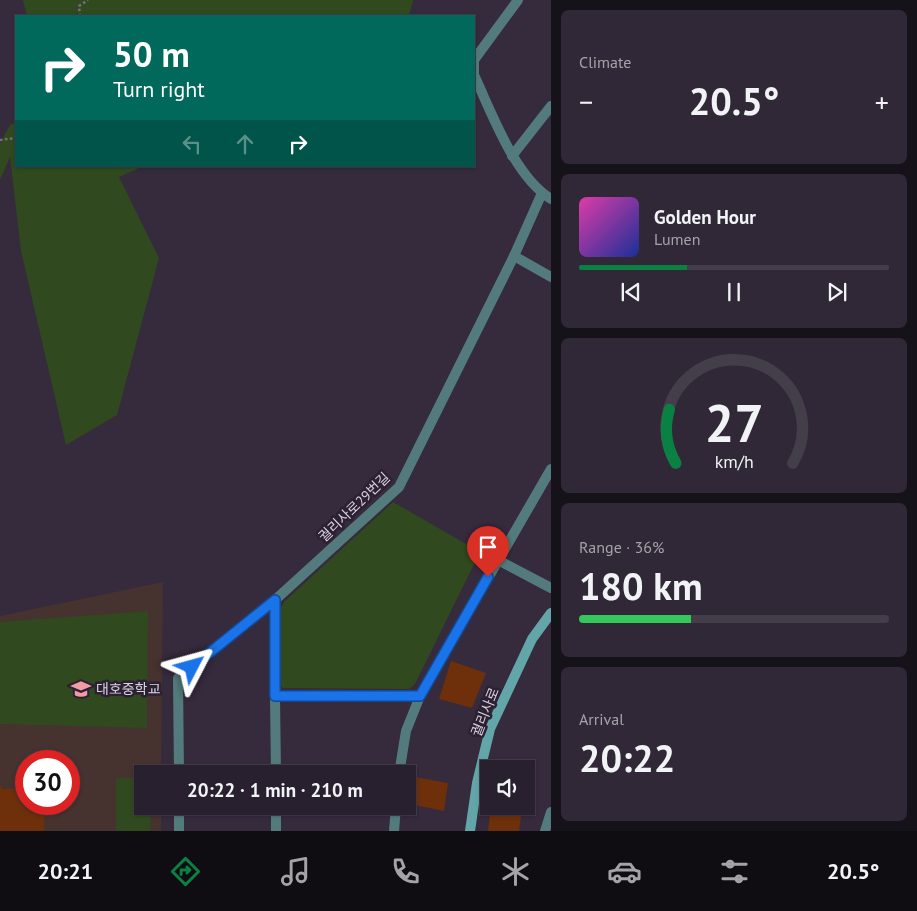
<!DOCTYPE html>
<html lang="en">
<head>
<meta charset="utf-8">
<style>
  :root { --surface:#28202e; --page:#302836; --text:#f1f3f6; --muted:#a5a3aa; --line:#443e4a; --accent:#0b8043 }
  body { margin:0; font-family:"PT Sans","Noto Sans KR",sans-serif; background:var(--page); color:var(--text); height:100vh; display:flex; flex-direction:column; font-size:19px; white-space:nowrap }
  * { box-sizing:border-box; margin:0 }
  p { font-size:16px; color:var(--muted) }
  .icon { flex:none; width:28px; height:28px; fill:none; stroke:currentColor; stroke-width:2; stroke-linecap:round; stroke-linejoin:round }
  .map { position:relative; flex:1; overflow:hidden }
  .panel { display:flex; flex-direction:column; gap:10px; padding:10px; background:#161219; width:366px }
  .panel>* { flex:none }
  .top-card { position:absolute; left:15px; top:15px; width:460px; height:152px; border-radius:0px; box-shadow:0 1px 4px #0004,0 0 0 1px var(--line); background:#00695c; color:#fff; overflow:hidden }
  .buttons { position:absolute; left:480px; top:760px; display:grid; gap:10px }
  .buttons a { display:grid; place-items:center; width:55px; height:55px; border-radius:0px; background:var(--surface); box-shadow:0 1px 4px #0004,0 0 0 1px var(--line); font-size:25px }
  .speed { position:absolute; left:15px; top:750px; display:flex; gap:10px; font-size:25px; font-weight:700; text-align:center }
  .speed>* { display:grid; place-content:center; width:65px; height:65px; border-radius:50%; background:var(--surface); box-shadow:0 1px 4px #0004,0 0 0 1px var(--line); line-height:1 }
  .speed .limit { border:8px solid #d22; background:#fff; color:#111 }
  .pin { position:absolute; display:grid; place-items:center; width:42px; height:42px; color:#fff; margin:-51px -21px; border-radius:50% 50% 50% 0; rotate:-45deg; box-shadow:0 0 5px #0007 }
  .pin .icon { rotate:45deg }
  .me { position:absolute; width:55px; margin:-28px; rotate:51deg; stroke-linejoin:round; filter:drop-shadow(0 0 4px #0008) }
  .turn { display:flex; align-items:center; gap:18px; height:105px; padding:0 15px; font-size:22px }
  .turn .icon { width:65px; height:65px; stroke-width:2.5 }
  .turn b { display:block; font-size:35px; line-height:42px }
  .lanes { display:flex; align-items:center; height:48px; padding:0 15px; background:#0003; justify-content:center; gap:25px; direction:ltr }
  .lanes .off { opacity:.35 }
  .big { font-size:38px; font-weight:700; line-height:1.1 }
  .panel .widget { flex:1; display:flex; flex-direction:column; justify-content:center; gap:8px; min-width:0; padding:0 18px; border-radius:8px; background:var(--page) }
  .panel .dial { align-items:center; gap:0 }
  .dial svg { height:130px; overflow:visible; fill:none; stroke:var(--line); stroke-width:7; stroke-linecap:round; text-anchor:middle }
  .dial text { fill:var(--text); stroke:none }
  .song { display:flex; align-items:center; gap:15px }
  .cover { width:60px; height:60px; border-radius:8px; background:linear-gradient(135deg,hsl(320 70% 55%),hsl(230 70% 35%)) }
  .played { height:5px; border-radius:2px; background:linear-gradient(90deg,var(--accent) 35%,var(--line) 35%) }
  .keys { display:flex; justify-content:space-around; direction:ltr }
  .heat { display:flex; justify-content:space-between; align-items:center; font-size:28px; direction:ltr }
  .charge { height:8px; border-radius:4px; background:linear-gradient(90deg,#34c759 36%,var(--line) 0) }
  .trip { position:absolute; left:134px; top:765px; width:282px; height:50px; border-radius:0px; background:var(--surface); box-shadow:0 1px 4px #0004,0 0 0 1px var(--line); font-weight:700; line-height:50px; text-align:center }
  .dock { display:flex; height:80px; justify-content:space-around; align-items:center; background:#100d12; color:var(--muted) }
  .dock .icon { width:35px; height:35px }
  .dock .selected { color:var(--accent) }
  .dock b { font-size:22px; color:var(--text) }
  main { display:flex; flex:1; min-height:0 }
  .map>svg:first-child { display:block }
  .education { fill:#46322e; fill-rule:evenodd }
  .green { fill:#30491e }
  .building { fill:#6e2f0b }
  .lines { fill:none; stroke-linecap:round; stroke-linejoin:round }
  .path { stroke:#776d7d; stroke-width:2.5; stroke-dasharray:2.5 2.5; stroke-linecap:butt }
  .street { stroke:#537b7d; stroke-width:10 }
  .secondary { stroke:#62a6a9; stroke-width:10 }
  .route-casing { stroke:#114b97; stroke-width:12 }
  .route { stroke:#1a73e8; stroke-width:9 }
  .labels { text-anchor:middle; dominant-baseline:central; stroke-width:5; stroke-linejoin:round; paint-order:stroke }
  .street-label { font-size:14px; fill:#dad3df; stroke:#2c2133 }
  .poi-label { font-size:14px; fill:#dad3df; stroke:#2c2133; text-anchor:start }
</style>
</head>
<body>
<main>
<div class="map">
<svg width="551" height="831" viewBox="0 0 551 831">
  <rect width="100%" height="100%" fill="#362a3d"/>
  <path class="education" d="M 163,582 L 161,774 L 142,774 L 142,806 L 161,806 L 161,831 L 0,831 L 0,616 ZM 26,761 L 69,761 L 69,804 L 26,804 Z"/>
  <g class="green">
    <polygon points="23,0 413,0 409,16 27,16"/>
    <polygon points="16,123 16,166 144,166 119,177 159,258 117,415 66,445 21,251 10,157 0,180 0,143 10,125"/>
    <polygon points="393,502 480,552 415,684 409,689 283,688 280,685 280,609 284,602"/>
    <polygon points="148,611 147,728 0,724 0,622"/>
    <polygon points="116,778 142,778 142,806 151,806 150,831 116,831"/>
  </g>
  <g class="building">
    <polygon points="451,661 486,673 472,708 439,699"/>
    <polygon points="415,777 448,783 444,811 410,804"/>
    <polygon points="0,784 2,789 26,789 26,804 45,804 44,831 0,831"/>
    <polygon points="496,806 524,806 524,814 500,813 521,816 519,831 488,831 490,812 495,813"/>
  </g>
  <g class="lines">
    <g class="path">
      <polyline points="80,16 79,6 88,0"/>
      <polyline points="0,140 16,138"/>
    </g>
    <g class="street">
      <path d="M 518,0 L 474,60 L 474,75 C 492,113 514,176 551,199"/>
      <polyline points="512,156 551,106"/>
      <polyline points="514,256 551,277"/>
      <polyline points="498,560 551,588"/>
      <polyline points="275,600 275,696 420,696 406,731 399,774"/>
      <polyline points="275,696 276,774"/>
      <polyline points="420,696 551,469"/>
      <polyline points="179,774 178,678 275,600 399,487 514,256 542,193"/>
      <polyline points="179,806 179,831"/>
      <polyline points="276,806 276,831"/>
      <polyline points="394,831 396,806"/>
      <polyline points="545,831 551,812"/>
    </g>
    <polyline class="secondary" points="470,831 477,783 490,729 532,639 551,613"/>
  </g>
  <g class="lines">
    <defs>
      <polyline id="route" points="192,667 275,600 275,696 420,696 488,577"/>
    </defs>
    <use href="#route" class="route-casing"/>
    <use href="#route" class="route"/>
  </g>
  <defs>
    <symbol id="school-bare" viewBox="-9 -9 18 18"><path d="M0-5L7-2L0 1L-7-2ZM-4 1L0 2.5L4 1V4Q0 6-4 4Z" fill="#f39aa7" stroke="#2c2133" stroke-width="2.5" paint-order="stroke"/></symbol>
  </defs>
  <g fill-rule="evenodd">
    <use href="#school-bare" x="67" y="675" width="28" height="28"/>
  </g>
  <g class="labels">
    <g class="street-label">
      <text transform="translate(354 507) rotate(-44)">궐리사로29번길</text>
      <text transform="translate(485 712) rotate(-68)">궐리사로</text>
    </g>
    <g class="poi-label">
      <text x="96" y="689">대호중학교</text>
    </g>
  </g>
</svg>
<div class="buttons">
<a><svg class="icon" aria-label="sound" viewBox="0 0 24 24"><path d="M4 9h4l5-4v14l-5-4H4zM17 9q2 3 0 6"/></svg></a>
</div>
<div class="speed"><div class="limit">30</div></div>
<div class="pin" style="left:488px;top:577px;background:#d93025"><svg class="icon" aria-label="arrive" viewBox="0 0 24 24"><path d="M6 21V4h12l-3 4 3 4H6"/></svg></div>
<svg class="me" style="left:192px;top:667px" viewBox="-20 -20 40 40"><path d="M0-17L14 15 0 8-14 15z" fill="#1a73e8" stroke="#fff" stroke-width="4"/></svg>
<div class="trip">20:22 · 1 min · 210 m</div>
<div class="top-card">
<div class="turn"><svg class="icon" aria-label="right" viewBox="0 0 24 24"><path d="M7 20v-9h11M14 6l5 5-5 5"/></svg><div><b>50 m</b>Turn right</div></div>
<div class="lanes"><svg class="icon off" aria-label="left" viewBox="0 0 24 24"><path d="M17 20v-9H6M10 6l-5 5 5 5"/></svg><svg class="icon off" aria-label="ahead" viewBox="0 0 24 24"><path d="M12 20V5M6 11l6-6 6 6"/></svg><svg class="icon" aria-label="right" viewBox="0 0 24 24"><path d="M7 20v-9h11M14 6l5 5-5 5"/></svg></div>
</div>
</div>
<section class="panel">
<div class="widget"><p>Climate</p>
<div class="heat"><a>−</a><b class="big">20.5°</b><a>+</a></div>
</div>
<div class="widget">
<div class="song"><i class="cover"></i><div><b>Golden Hour</b><p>Lumen</p></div></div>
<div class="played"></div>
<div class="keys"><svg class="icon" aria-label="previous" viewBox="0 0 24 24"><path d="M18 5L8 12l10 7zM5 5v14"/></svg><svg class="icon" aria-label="pause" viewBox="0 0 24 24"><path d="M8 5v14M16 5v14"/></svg><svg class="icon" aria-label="next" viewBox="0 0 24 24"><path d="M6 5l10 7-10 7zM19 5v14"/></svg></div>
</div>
<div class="widget dial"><svg viewBox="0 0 100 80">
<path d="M14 69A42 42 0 1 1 86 69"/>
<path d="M14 69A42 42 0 0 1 10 36" stroke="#0b8043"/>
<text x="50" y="56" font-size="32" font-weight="700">27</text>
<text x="50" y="72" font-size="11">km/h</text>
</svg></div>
<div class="widget"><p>Range · 36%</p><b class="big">180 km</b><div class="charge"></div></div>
<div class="widget"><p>Arrival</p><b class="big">20:22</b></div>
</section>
</main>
<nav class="dock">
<b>20:21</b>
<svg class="icon selected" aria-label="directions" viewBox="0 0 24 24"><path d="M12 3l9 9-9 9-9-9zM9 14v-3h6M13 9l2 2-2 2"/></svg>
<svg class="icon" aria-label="music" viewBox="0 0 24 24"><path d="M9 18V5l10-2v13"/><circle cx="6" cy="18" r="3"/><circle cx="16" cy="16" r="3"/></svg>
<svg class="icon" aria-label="phone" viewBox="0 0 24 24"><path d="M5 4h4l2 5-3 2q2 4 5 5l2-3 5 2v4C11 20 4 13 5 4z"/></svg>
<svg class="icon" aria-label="climate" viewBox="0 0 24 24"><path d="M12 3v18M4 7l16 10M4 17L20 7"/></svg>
<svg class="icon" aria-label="car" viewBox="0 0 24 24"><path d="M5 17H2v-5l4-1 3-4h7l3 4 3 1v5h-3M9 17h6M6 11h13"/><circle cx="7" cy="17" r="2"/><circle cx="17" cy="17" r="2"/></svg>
<svg class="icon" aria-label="filters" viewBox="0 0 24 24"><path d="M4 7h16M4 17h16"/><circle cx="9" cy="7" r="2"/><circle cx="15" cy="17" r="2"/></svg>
<b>20.5°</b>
</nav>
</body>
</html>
